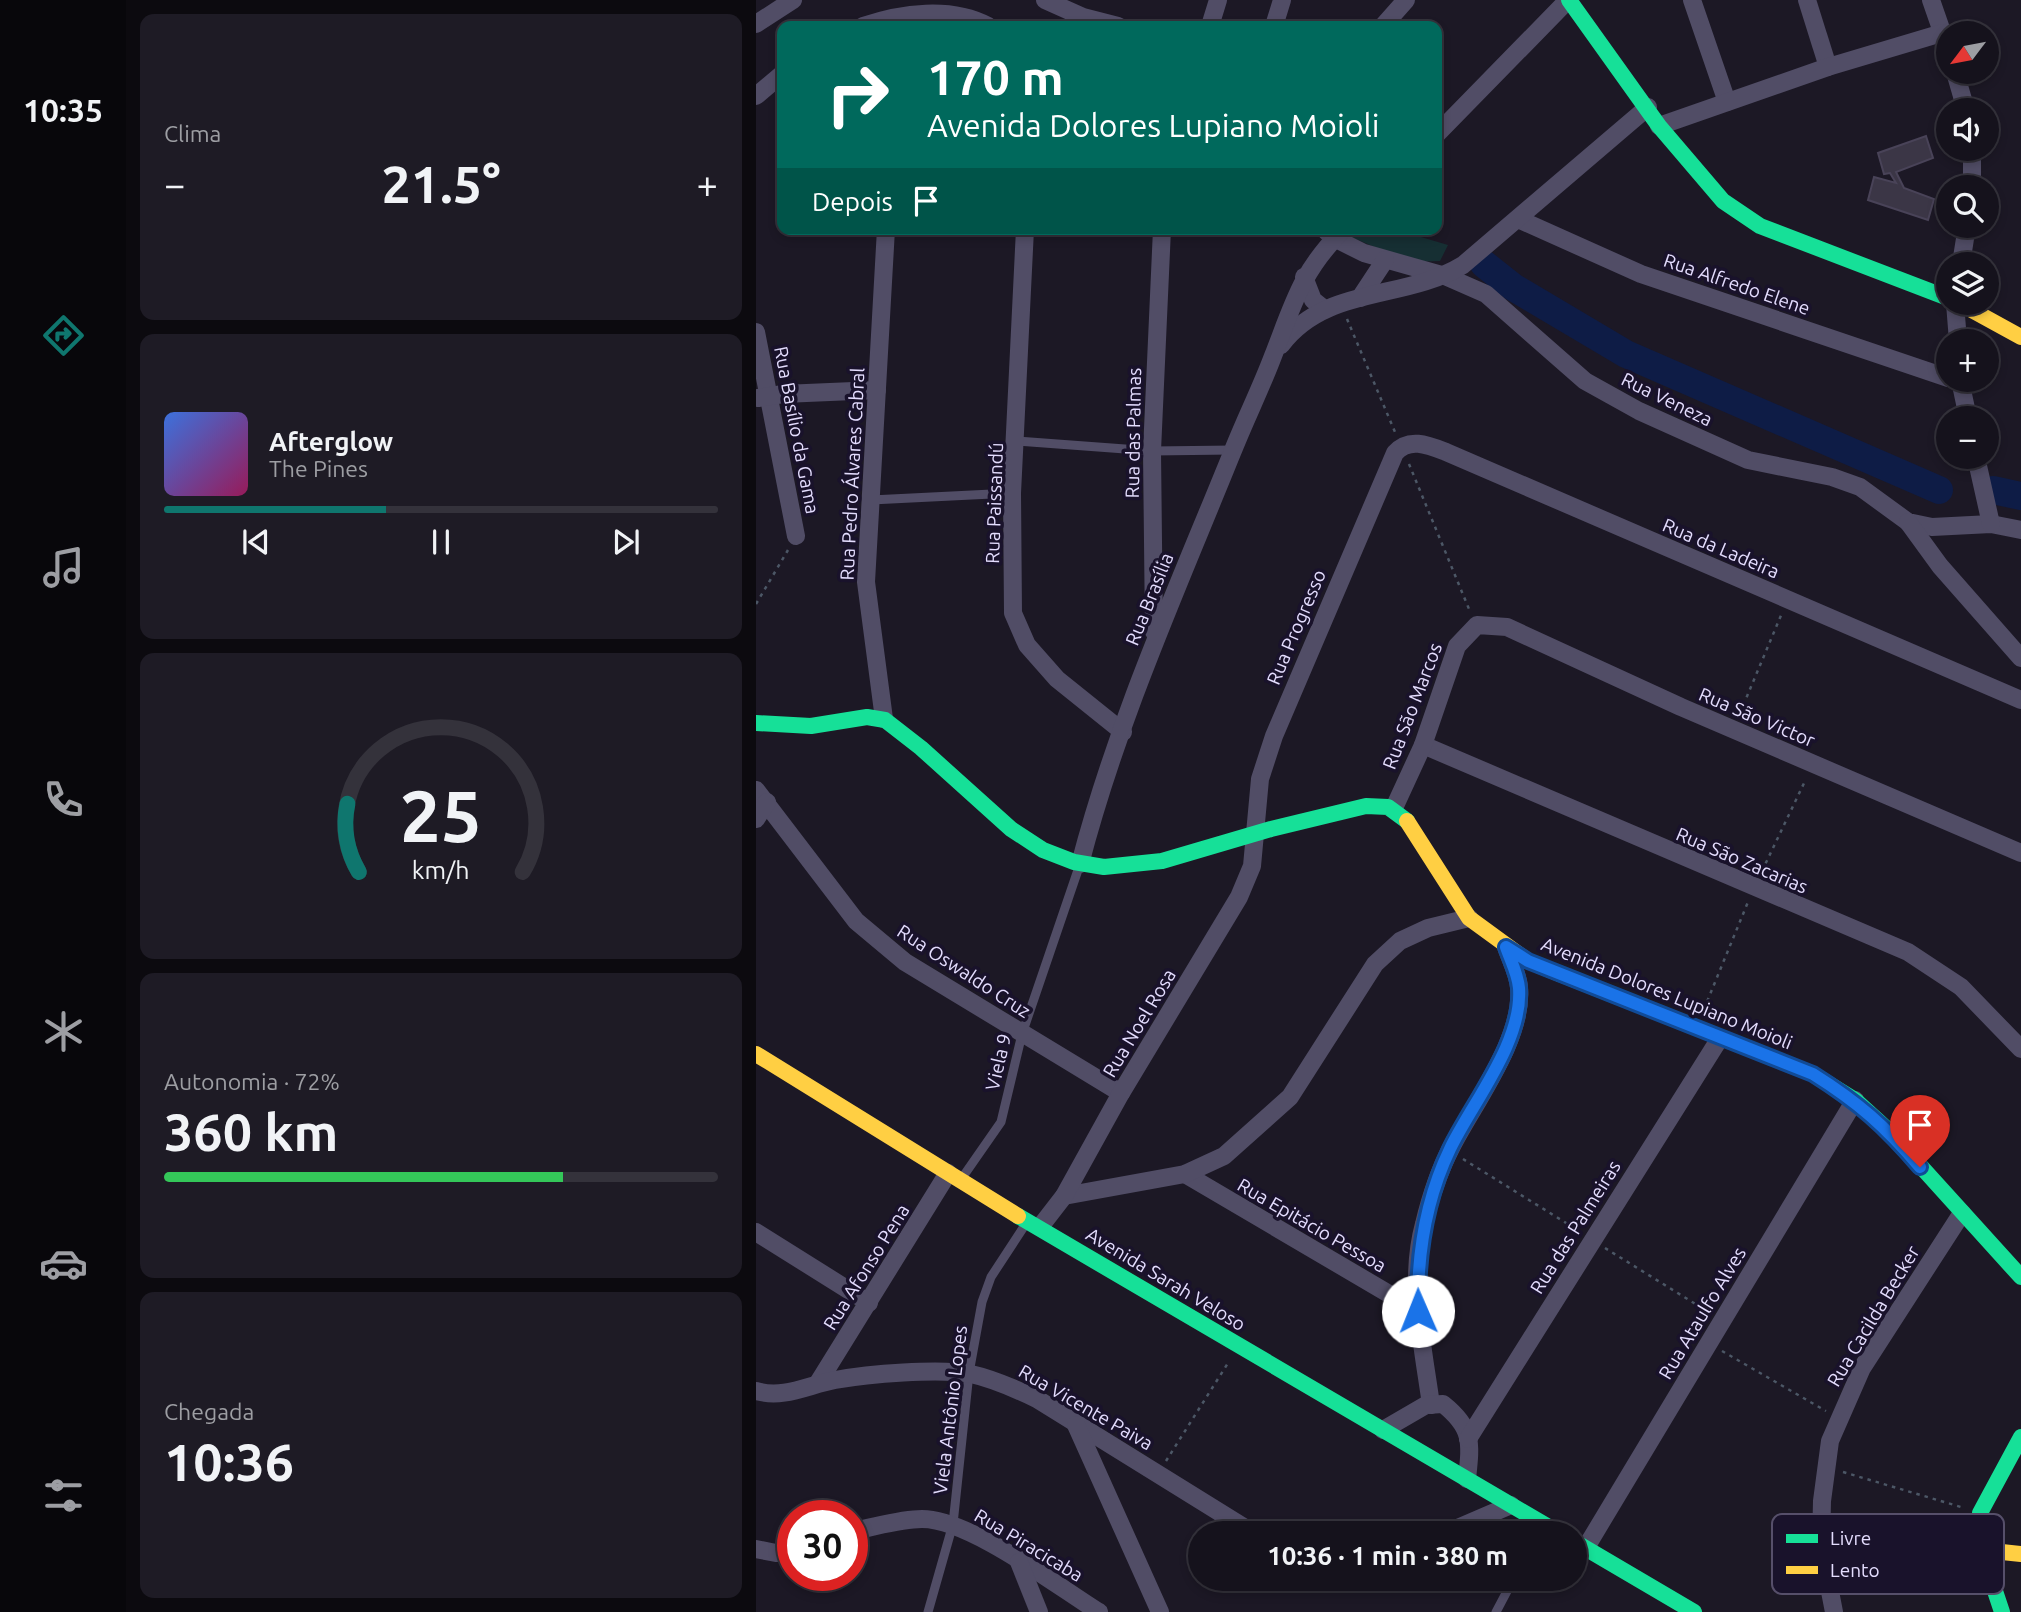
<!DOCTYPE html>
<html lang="pt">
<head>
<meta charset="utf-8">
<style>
  :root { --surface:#15121c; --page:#1e1b25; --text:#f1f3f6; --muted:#9d9ea3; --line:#34323b; --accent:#0f766e }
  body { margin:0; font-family:Ubuntu,sans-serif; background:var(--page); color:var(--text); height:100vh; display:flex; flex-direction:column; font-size:26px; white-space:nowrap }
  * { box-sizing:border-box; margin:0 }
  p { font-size:23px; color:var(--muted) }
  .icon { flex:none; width:38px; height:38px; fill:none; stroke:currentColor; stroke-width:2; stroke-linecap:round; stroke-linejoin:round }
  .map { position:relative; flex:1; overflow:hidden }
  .sheet { display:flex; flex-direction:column; gap:14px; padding:14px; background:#0c0a0f; width:630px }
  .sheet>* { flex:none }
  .top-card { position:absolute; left:21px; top:21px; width:665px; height:214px; border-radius:14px; box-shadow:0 4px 10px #0003,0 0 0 2px var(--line); background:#00695c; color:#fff; overflow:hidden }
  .needle { width:46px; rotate:238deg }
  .tools { position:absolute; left:1180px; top:21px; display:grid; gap:14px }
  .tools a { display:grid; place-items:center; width:63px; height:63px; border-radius:50%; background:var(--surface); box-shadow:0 4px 10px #0003,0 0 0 2px var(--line); font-size:35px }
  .speed { position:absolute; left:21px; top:1500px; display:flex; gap:14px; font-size:35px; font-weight:700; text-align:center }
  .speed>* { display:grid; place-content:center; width:91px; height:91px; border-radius:50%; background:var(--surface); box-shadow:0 4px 10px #0003,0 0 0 2px var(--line); line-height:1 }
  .speed .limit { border:10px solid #d22; background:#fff; color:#111 }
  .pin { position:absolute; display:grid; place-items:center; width:60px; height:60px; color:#fff; margin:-72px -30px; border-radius:50% 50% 50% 0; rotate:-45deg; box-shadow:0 0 7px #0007 }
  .pin .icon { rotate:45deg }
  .me { position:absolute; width:77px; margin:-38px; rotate:359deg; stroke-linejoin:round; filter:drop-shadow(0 0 5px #0008) }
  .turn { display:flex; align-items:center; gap:24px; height:147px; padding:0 35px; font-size:32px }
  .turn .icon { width:91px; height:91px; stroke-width:2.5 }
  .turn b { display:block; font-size:49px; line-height:60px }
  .then { display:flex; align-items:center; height:66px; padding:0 35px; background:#0003; gap:14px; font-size:26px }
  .big { font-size:52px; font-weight:700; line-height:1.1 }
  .sheet .tile { flex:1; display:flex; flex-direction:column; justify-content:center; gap:10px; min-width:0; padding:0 24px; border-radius:14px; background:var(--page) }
  .sheet .dial { align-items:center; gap:0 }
  .dial svg { height:182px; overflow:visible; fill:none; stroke:var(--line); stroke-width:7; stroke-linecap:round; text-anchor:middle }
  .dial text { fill:var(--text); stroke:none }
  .song { display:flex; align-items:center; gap:21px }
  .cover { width:84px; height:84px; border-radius:10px; background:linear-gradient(135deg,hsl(220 70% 55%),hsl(330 70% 35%)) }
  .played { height:7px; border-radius:4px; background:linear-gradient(90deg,var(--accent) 40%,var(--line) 40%) }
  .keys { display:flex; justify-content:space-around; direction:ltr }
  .heat { display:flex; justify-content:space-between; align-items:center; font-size:38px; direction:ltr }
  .charge { height:10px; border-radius:5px; background:linear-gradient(90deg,#34c759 72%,var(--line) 0) }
  .trip { position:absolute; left:432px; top:1521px; width:399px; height:70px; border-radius:35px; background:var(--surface); box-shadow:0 4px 10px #0003,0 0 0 2px var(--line); font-weight:700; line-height:70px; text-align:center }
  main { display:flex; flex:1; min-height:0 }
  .tab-bar { display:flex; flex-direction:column; width:126px; justify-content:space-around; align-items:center; background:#08070b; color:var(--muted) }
  .tab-bar .icon { width:49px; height:49px }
  .tab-bar .on { color:var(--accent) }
  .tab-bar b { font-size:32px; color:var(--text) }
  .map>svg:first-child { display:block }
  .green { fill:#162f33 }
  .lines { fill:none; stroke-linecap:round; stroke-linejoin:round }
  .river { stroke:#0e1c46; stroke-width:28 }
  .building { fill:#3b3646; stroke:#494358; stroke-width:2 }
  .path { stroke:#4c5766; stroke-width:2.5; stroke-dasharray:3.5 5; stroke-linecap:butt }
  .lane { stroke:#514d66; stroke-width:9 }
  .street { stroke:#514d66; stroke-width:18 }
  .fast { stroke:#16e098; stroke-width:16 }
  .slow { stroke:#ffcf43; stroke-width:16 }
  .route-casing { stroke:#114b97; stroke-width:18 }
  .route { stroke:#1a73e8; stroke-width:12 }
  .labels { text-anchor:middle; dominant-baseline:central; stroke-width:7; stroke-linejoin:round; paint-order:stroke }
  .street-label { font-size:19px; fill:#e4ddfe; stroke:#19122b }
  .key { fill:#19122b; stroke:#564f6a; stroke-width:2 }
  .key-label { font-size:19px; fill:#e4ddfe }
</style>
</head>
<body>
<main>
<nav class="tab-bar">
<b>10:35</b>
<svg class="icon on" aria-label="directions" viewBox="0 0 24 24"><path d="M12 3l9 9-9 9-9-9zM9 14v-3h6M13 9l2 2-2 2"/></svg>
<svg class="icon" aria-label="music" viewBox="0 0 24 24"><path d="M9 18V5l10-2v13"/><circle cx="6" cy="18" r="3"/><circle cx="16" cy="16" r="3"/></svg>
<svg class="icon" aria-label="phone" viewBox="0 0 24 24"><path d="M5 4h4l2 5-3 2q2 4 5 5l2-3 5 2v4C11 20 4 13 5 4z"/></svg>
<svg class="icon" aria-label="climate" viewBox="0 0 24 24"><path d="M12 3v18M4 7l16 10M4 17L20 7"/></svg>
<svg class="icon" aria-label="car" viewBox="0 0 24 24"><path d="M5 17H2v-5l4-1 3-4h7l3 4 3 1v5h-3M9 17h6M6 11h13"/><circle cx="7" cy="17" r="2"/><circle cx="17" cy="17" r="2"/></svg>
<svg class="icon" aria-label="filters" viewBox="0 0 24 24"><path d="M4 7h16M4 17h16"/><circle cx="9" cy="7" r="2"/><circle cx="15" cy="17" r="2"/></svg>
</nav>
<section class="sheet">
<div class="tile"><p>Clima</p>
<div class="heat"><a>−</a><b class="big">21.5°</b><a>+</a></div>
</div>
<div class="tile">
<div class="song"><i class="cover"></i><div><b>Afterglow</b><p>The Pines</p></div></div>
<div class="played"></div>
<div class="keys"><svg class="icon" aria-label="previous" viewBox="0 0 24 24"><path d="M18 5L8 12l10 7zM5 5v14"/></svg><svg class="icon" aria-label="pause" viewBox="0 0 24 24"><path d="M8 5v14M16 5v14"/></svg><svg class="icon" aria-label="next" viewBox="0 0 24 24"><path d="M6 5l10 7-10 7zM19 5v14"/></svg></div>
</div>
<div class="tile dial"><svg viewBox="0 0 100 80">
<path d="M14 69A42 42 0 1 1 86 69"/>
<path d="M14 69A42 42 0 0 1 9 39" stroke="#0f766e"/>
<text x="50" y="56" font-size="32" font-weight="700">25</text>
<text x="50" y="72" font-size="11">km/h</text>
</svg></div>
<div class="tile"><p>Autonomia · 72%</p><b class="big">360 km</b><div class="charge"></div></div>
<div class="tile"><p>Chegada</p><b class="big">10:36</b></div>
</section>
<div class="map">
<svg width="1265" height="1612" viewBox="0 0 1265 1612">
  <rect width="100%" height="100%" fill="#1c1825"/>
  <polygon class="green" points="577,229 638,229 692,245 684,261 653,262"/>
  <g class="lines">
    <g class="river">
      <polyline points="728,264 757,287 870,354 1183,490"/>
      <polyline points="1237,490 1265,496"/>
    </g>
  </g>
  <polygon class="building" points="1170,136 1177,158 1140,172 1148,188 1178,199 1172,220 1112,200 1118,177 1140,183 1134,173 1128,174 1122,153"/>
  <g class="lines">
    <g class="path">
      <polyline points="591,319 639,432"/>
      <polyline points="653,464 713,609"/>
      <polyline points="0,604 32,550"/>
      <polyline points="984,713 1026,613"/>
      <polyline points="1006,871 1050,779"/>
      <polyline points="948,1009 992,902"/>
      <polyline points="707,1159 823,1231"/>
      <polyline points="849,1248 954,1313"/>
      <polyline points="966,1351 1070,1411"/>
      <polyline points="410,1461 472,1363"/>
      <polyline points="1087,1472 1205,1507"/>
    </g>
    <g class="lane">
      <polyline points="261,441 396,451 477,450"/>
      <polyline points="115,500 256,493"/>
      <polyline points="206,1178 245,1122 266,1034 323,867"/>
      <polyline points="172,1612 197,1524 213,1373 226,1302 235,1277 271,1222"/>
      <polyline points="740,1612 758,1578"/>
    </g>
    <g class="street">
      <polyline points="289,0 327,17 362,26"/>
      <polyline points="936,0 971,102"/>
      <polyline points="1051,0 1072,67"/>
      <polyline points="1175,0 1192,49"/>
      <polyline points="0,24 37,0"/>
      <path d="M 107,26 C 145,13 195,6 232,26"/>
      <polyline points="454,26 462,0"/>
      <polyline points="518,26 526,0"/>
      <polyline points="627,26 650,0"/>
      <polyline points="1199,72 1210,110"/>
      <polyline points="0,96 26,74"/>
      <polyline points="903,126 1072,67 1186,33"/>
      <polyline points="681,134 812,0"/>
      <polyline points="1216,187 1216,149"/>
      <polyline points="762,219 885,274 1192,378"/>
      <polyline points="269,229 256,493 257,613 271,645 301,679 367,732"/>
      <polyline points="568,229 578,238 608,253 689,276 730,294 829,381 883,411 992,460 1076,477 1104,487 1152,522 1176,527 1235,524 1265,530"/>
      <polyline points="1205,264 1211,226"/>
      <polyline points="548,277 557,300 567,308"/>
      <polyline points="604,298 629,260"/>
      <polyline points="1199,303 1202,341"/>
      <polyline points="0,332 40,536"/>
      <path d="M 525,345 C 570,285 648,301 707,265 L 892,107"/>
      <polyline points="1204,380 1212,418"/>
      <polyline points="2,398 27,394 121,390"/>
      <polyline points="1220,457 1235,524"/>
      <polyline points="1152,522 1184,566 1265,658"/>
      <polyline points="398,632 396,451 406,229"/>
      <polyline points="128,719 110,582 130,229"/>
      <polyline points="667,745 1152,952 1205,987 1265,1049"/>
      <polyline points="0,790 100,921 149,962 365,1093"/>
      <polyline points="638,808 667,745 701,646 721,625 751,627 925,707 1265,853"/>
      <polyline points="0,819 11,802"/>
      <path d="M 324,864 C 361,722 421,589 476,453 C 489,420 505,388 517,356 C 537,305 545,272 585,232"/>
      <polyline points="429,1174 662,1311"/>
      <polyline points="308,1196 429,1174 468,1156 534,1097 619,964 644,941 672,928 713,918"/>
      <path d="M 284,1227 L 308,1196 L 365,1093 L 483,897 L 496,866 L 504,779 L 518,736 L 639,453 C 653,437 672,445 690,452 L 1265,700"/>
      <polyline points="0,1232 113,1303"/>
      <polyline points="62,1383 192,1173"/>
      <path d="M 0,1391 C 28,1399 52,1385 79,1380 C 112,1374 183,1368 215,1374 C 238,1379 260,1389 281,1399 L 497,1533"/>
      <path d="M 675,1405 C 667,1346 652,1282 668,1224 C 674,1199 683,1171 695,1148 C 717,1104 768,1039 763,987 C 762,974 754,959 750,947"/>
      <polyline points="320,1425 404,1612"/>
      <path d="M 627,1430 L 670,1405 L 687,1404 C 717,1428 715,1442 711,1479"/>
      <polyline points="712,1439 964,1038"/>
      <path d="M 96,1531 C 119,1527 144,1519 166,1519 C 214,1519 301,1586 343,1612"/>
      <polyline points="690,1533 755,1505"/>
      <polyline points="0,1549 20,1553 37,1548"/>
      <polyline points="829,1549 1099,1100"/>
      <polyline points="263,1562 283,1612"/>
      <polyline points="1078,1612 1065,1545 1066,1501 1074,1441 1106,1368 1206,1213"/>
    </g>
    <g class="fast">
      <polyline points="813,0 903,126 967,201 1004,226 1192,298"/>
      <polyline points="0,723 55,726 111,717 129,720 165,748 255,829 287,850 318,862 348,867 406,861 515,829 610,806 632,807 651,821"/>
      <polyline points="804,974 1057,1074 1099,1100 1132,1130 1265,1277"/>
      <polyline points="262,1216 803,1533"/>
      <polyline points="819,1542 938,1612"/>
      <polyline points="1246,1612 1228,1558 1224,1513 1265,1437"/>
    </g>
    <g class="slow">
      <polyline points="1203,303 1265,337"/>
      <polyline points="651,821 713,918 772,961 804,974"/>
      <polyline points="0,1054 262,1216"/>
      <polyline points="1227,1550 1265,1554"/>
    </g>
  </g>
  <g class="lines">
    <defs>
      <path id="route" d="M 662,1311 C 661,1255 669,1201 694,1149 C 716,1103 767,1042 763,988 C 762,974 754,959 750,947 L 772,961 L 1057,1074 C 1103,1103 1129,1126 1164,1167"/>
    </defs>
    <use href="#route" class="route-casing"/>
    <use href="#route" class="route"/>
  </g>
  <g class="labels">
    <g class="street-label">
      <text transform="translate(981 284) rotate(19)">Rua Alfredo Elene</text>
      <text transform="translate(911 399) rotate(26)">Rua Veneza</text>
      <text transform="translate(41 430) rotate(79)">Rua Basílio da Gama</text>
      <text transform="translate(377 433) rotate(-89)">Rua das Palmas</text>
      <text transform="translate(96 474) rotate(-87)">Rua Pedro Álvares Cabral</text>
      <text transform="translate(238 503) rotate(-88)">Rua Paissandú</text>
      <text transform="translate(965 548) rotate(23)">Rua da Ladeira</text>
      <text transform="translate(393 599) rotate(-68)">Rua Brasília</text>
      <text transform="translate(540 627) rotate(-67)">Rua Progresso</text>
      <text transform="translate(656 706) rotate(-69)">Rua São Marcos</text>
      <text transform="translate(1001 717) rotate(23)">Rua São Victor</text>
      <text transform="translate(986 860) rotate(23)">Rua São Zacarias</text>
      <text transform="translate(208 971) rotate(33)">Rua Oswaldo Cruz</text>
      <text transform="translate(911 993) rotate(22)">Avenida Dolores Lupiano Moioli</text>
      <text transform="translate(383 1023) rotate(-59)">Rua Noel Rosa</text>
      <text transform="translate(242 1062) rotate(-77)">Viela 9</text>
      <text transform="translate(556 1225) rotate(30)">Rua Epitácio Pessoa</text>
      <text transform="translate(819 1227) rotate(-58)">Rua das Palmeiras</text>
      <text transform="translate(110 1267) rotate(-58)">Rua Afonso Pena</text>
      <text transform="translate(410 1279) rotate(31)">Avenida Sarah Veloso</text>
      <text transform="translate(946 1313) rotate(-59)">Rua Ataulfo Alves</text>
      <text transform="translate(1117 1316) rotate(-59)">Rua Cacilda Becker</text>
      <text transform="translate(330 1407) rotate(30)">Rua Vicente Paiva</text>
      <text transform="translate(194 1410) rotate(-83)">Viela Antônio Lopes</text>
      <text transform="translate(273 1545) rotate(31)">Rua Piracicaba</text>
    </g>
  </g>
  <rect x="1016" y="1514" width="232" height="80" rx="10" class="key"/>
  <rect x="1030" y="1534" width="32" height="9" fill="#16e098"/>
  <rect x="1030" y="1566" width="32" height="8" fill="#ffcf43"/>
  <g class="key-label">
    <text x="1074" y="1545">Livre</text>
    <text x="1074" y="1577">Lento</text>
  </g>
</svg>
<div class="tools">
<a><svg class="needle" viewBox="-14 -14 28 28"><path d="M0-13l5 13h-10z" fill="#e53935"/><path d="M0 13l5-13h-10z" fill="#9d9ea3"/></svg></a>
<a><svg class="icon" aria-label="sound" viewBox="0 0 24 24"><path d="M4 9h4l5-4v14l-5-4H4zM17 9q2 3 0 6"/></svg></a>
<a><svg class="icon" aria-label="search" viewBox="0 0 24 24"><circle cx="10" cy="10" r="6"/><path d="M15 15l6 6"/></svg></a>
<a><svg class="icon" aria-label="layers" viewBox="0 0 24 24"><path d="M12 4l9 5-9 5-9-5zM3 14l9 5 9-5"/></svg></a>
<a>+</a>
<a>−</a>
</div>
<div class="speed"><div class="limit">30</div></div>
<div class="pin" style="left:1164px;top:1167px;background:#d93025"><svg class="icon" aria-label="arrive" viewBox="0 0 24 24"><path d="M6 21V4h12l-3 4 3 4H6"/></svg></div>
<svg class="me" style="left:662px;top:1311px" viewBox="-20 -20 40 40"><circle r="19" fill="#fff"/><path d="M0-13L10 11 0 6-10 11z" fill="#1a73e8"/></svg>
<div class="trip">10:36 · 1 min · 380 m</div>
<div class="top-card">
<div class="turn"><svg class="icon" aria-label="right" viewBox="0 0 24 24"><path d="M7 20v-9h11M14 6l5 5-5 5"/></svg><div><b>170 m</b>Avenida Dolores Lupiano Moioli</div></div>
<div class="then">Depois<svg class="icon" aria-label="arrive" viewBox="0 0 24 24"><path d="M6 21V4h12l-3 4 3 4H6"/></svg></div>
</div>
</div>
</main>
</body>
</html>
